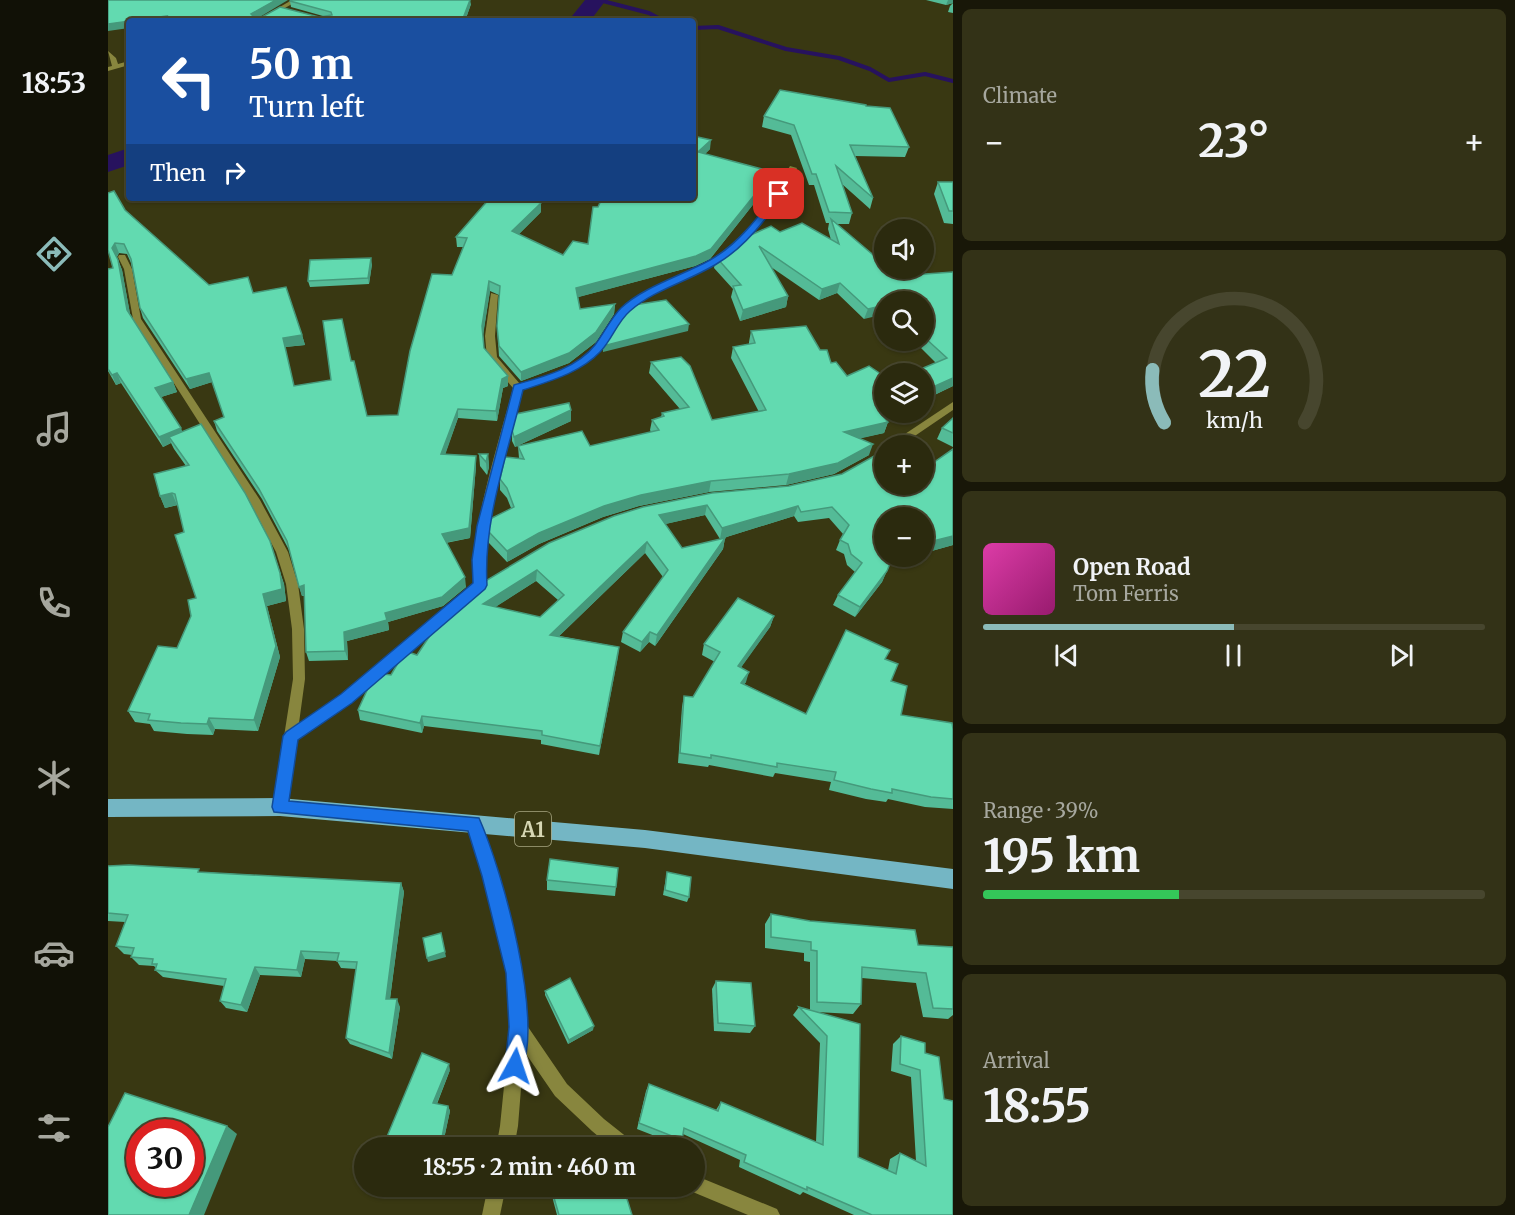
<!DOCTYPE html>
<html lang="en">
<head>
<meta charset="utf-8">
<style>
  :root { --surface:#2b2a0e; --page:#333217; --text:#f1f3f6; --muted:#a6a79e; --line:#47462e; --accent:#8bbbb9 }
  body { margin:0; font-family:Merriweather,serif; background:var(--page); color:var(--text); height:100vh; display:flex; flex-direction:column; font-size:22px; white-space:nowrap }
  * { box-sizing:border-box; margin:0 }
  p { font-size:20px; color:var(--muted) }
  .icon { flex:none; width:33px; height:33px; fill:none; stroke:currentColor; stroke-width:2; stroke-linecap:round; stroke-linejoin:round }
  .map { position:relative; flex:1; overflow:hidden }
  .drawer { display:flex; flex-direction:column; gap:9px; padding:9px; background:#181708; width:562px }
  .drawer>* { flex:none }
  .banner { position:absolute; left:18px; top:18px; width:570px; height:183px; border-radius:6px; box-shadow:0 2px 4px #0004,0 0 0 2px var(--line); background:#1a4fa0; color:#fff; overflow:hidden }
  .controls { position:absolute; left:766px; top:219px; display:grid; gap:12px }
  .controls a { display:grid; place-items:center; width:60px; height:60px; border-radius:50%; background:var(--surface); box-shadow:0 2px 4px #0004,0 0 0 2px var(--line); font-size:30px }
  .speed { position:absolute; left:18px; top:1119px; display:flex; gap:12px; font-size:30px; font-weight:700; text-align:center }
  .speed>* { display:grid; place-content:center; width:78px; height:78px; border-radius:50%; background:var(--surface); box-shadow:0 2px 4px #0004,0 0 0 2px var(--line); line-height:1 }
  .speed .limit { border:9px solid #d22; background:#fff; color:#111 }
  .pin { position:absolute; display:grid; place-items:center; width:51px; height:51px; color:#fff; margin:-26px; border-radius:12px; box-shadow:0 3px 9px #0006 }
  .me { position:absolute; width:66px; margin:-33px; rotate:5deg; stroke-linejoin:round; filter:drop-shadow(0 0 4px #0008) }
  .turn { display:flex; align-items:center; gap:21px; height:126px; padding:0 24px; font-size:27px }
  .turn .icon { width:78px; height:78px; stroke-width:2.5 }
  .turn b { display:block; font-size:42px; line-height:51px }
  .then { display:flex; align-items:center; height:57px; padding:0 24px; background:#0003; gap:12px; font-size:22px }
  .big { font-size:45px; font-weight:700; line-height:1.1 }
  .drawer .card { flex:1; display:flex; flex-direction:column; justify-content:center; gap:9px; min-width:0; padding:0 21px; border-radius:9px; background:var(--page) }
  .drawer .dial { align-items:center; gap:0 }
  .dial svg { height:156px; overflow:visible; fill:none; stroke:var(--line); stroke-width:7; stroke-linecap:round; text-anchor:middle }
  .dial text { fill:var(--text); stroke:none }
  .song { display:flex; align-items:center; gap:18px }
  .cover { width:72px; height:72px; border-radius:9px; background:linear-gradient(135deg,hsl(320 70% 55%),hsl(320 70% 35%)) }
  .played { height:6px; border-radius:3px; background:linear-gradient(90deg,var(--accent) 50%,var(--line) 50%) }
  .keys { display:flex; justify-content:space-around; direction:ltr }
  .heat { display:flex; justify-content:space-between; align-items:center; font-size:33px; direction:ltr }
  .charge { height:9px; border-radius:4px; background:linear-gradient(90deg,#34c759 39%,var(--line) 0) }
  .trip { position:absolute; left:246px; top:1137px; width:351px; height:60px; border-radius:30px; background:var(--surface); box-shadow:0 2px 4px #0004,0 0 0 2px var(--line); font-weight:700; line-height:60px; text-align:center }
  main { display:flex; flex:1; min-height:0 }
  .menu { display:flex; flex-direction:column; width:108px; justify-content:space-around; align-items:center; background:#111106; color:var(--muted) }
  .menu .icon { width:42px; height:42px }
  .menu .active { color:var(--accent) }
  .menu b { font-size:27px; color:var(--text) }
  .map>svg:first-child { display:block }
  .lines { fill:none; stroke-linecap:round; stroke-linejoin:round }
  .stream { stroke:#27125e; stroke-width:4 }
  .river { fill:#27125e; fill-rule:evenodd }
  .minor { fill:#88863e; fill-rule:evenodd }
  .trunk { fill:#74b6c4; fill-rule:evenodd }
  .wall { fill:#54bb97; fill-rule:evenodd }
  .shaded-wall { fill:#45997b }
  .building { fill:#62dab0; stroke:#45997b; stroke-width:1.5; fill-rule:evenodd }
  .route { fill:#1a73e8; stroke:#114b97; stroke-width:1.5 }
  .labels { text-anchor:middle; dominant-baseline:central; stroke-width:6; stroke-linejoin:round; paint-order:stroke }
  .shield { fill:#393812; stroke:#a8a783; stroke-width:1.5 }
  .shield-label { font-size:20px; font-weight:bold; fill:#d7d7b4 }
</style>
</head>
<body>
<main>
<nav class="menu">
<b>18:53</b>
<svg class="icon active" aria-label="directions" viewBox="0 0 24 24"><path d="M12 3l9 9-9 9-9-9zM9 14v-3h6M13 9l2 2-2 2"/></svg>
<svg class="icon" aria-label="music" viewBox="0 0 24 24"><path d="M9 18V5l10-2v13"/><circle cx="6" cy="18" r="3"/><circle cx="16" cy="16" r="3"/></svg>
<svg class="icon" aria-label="phone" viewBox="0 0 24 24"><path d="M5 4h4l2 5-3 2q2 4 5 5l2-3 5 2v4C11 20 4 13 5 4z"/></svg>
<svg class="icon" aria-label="climate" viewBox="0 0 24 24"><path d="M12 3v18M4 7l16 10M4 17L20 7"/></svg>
<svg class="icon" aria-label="car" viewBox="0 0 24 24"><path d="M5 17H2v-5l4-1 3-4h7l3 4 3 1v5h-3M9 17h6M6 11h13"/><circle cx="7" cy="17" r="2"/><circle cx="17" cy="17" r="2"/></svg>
<svg class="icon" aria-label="filters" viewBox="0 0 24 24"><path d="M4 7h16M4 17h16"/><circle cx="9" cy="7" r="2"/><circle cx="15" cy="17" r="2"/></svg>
</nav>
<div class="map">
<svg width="845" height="1215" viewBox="0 0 845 1215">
  <rect width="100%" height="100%" fill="#393812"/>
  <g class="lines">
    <g class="stream">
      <polyline points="491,0 541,13 556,21"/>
      <polyline points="585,28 610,27 678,49 731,58 762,69 781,80 817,74 845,81"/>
    </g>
    <g class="river">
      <polygon points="477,0 498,0 482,21 460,21"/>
      <polygon points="21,148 21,165 0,172 0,155"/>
    </g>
    <g class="minor">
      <polygon points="184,0 191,0 154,21 147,21"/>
      <polygon points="0,51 8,58 10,64 21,61 21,65 0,71 0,67 4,66"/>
      <path d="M 682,166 L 689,168 C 668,205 645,244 607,265 C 579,280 546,290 522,311 C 509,322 504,340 492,352 C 472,373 441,381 414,390 C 399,454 375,519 378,585 L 372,589 L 368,588 C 354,555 395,428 405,388 L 379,358 L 377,336 L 383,293 L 390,295 L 387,336 L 389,357 L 412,384 C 437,376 466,368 485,348 C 497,337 503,318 515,307 C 539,285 576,276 604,260 C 642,237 660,203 682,166 Z"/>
      <polygon points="11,255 17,255 24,269 33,319 152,500 180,552 190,584 196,629 197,679 191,723 233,695 342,603 350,603 352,606 243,703 189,739 179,807 177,812 172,813 167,812 165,807 185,679 184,629 178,584 168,552 143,504 25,319 16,269 10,257"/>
      <polygon points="845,402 845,410 792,446 779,446"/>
      <polygon points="365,817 370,819 372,824 390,876 415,973 418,1024 459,1084 496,1119 525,1142 528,1148 504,1148 484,1131 447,1096 416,1051 410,1126 406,1148 388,1148 392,1126 402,1027 399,973 376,876 358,824 360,819"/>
      <polygon points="586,1175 669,1209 672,1215 640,1215 580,1190 578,1186 586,1186"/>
      <polygon points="380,1186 398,1186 392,1215 374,1215"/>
    </g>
    <polygon class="trunk" points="172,798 537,830 845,869 845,889 537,848 172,816 0,817 0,799"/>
  </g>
  <g class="wall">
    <polygon points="0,0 151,17 215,16 183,7 182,1 363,4 357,21 21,21"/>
    <polygon points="818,0 845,0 845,3 838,5"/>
    <polygon points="845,3 845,13 840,12 842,6"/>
    <polygon points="758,106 801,147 797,157 747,156 765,198 762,209 734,184 744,213 741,224 728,224 790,276 845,272 845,386 816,400 828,363 805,340 816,340 816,302 777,302 756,319 729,293 711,300 663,267 680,296 678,307 632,321 623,297 625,289 606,268 608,257 672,232 723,240 720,229 721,223 718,223 706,185 701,185 683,135 654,127 656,116"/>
    <polygon points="585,136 602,149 597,154 665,172 663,182 602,259 587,266 470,297 472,309 507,304 506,314 488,342 461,363 413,381 391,356 389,326 391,295 382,291 375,334 376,348 400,376 400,386 395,388 389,421 350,418 337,454 368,466 362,538 338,543 358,587 335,606 280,622 281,630 239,641 240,660 201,661 198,652 197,596 194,596 181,550 154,499 109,431 106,421 116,417 104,382 82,389 35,318 32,308 23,263 19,254 11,253 9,257 14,270 22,314 65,382 69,392 53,397 74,432 162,541 176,584 178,601 159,606 172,657 150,731 107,729 105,735 79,734 46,731 42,724 27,722 20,711 69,648 83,616 88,598 76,532 70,505 57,508 52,496 78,466 66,449 63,443 55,447 13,383 8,385 0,371 0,269 5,268 0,250 17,210 101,285 145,293 194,335 197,345 177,347 186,386 223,380 243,361 259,416 290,415 344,275 356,247 349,247 348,237 433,212 410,235 455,255 480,244 490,207"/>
    <polygon points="830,182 845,182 845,224 836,223 826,194"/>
    <polygon points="264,264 261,284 202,287 200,281"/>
    <polygon points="643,331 712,350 723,363 739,376 780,422 776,433 752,438 761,455 726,474 678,485 601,492 531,506 495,517 431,544 399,562 381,543 381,532 403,508 399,498 392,490 392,479 411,458 410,446 482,446 543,432 542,430 544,420 553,417 554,413 572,409 541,373 543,362 604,420 651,412 623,358 625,347 641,344 641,342"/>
    <polygon points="463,410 463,421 407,447 404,441 404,430"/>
    <polygon points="845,418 845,447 829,439 834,428"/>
    <path d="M 845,449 L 845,545 L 820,552 L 816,548 L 816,518 L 777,518 L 777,556 L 785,556 L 774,582 L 747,617 L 725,605 L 730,595 L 747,572 L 739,565 L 736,554 L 728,550 L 732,540 L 735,534 L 721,518 L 690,522 L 686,516 L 612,539 L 597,515 L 557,524 L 574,548 L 617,538 L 615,549 L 547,646 L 541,642 L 532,652 L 513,642 L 515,632 L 555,577 L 537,553 L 451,636 L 511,647 L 491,755 L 433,744 L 433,740 L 316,726 L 314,733 L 252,720 L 250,710 L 267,673 L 283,675 L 297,651 L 309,655 L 337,613 L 369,586 L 441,543 L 506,516 L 535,507 L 604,493 L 681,486 L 734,474 L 777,450 L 777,484 L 816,484 L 816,463 L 822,465 ZM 428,581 L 450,600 L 432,617 L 387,607 Z"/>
    <polygon points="371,454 380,454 381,467 379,475 372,466"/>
    <polygon points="666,616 662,627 633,667 638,682 636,684 698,714 777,659 783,681 793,715 845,729 845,809 817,807 780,799 778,802 758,799 721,790 723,782 667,773 665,777 601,765 600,767 570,763 574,707 576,696 585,697 607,662 594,655 596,644"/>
    <polygon points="0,866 93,872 293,883 296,892 282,999 292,1007 284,1059 242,1044 238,1038 248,969 233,968 229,961 197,959 193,977 152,975 139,1012 118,1008 112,1001 116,986 55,977 47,970 48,968 46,966 31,965 23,957 24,955 16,954 8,946 17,922 0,921"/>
    <polygon points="559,872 581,897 579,902 555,895"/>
    <polygon points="439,880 508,887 507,896 439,890"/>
    <polygon points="663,914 810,945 845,947 845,1015 840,1019 815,1017 808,983 754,978 753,1004 745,1014 708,1012 752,1024 750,1157 780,1170 782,1159 792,1153 808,1161 803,1077 783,1071 785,1044 793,1036 817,1053 845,1215 746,1215 695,1192 692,1195 631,1167 632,1160 575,1134 574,1140 570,1145 529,1129 538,1091 541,1084 608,1110 613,1102 708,1142 712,1043 685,1015 691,1007 702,1010 702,962 696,961 696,953 657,948 657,924"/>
    <polygon points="608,981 647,1026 642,1033 606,1031 604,989"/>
    <polygon points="437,991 485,1030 460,1044 437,995"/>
    <polygon points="342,1070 329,1104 340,1106 342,1111 334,1148 292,1148 280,1143 278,1139"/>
    <polygon points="444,1191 524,1215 449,1215 444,1196"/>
  </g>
  <g class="shaded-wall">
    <polygon points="168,0 180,0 145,21 143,14"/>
    <polygon points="362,0 363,4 357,21 354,21"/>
    <polygon points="840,0 845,0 845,3 838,5"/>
    <polygon points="59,16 61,21 22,21"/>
    <polygon points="21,21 21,28 0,31 0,24"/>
    <polygon points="603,140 602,149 589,161 590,152"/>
    <polygon points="665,172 663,182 602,259 587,266 467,298 468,288"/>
    <polygon points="433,203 433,212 404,241 404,231"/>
    <polygon points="7,243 11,253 8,258 4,248"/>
    <polygon points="263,258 264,264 261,284 260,278"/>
    <polygon points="10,260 14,270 23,319 19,310"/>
    <polygon points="381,281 382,291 375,336 374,326"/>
    <polygon points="732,283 729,293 711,300 714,289"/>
    <polygon points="680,296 678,307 632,321 635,310"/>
    <polygon points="507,304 506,314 488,342 461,363 413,381 413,372"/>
    <polygon points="777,305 777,314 756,319 760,309"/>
    <polygon points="581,324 580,331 495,352 495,346"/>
    <polygon points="194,335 197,345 177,347 175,338"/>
    <polygon points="9,373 13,383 8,385 4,375"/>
    <polygon points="101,373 104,382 82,389 78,379"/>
    <polygon points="400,376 400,386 395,388 389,421 388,411 394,379"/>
    <polygon points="845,378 845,386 816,400 816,391"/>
    <polygon points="65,382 69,392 50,398 47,388"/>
    <polygon points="350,409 350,418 334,464 333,454"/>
    <polygon points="463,410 463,421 407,447 406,437"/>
    <polygon points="777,410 777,412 790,412 768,423 772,413"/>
    <polygon points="780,422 776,433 733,443 736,432"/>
    <polygon points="73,428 77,438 61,437 63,443 55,447 51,437"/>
    <polygon points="765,444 761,455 726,474 678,485 681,474"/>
    <polygon points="380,454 381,467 379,475 378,462"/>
    <polygon points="368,456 368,466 362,538 335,543 334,534"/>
    <polygon points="603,481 601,492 531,506 495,517 431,544 399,562 399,551 431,533 496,506 533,495"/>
    <polygon points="64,493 69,505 57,508 52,496"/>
    <polygon points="599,505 597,515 549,526 551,515"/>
    <polygon points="690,506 686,516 612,539 614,528"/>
    <polygon points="845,536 845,545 820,552 825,541"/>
    <polygon points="617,538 615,549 547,646 549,635"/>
    <polygon points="539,542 537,553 442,645 442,635"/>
    <polygon points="429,570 428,581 375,615 375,604"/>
    <polygon points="779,571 774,582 747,617 752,607"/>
    <polygon points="172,573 176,584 178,601 159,606 172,657 150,731 146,720 155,594"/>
    <polygon points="357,577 358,587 335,606 280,622 281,630 239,641 240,660 237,651 236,632"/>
    <polygon points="196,585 199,595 194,596 191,587"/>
    <polygon points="666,616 662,627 627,676 630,666"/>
    <polygon points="542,632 541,642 532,652 534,642"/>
    <polygon points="511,647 510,657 491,755 492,746"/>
    <polygon points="641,672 638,682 630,693 633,683"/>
    <polygon points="314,716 316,726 314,733 312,723"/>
    <polygon points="101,718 107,729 105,735 99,724"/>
    <polygon points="293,883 296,892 281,1006 278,999"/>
    <polygon points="193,951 197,959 193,977 189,970"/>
    <polygon points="337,952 338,957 320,962 319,958"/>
    <polygon points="147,967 152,975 139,1012 133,1005"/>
    <polygon points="289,999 292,1007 284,1059 281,1053"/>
    <polygon points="486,1026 485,1030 460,1044 461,1040"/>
    <polygon points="341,1064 342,1070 327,1108 325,1103"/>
    <polygon points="340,1106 342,1111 334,1148 332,1148"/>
    <polygon points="119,1126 129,1134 96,1215 81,1215"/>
  </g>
  <g class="building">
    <polygon points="0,0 168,0 143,14 146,17 154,17 172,7 211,17 224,15 223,12 182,1 183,0 362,0 354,21 56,21 59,16 0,24"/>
    <polygon points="672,90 758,105 758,106 782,108 801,147 742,145 765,198 728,166 744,213 721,212 708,174 704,174 686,125 656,116"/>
    <polygon points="585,136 603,140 590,152 665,172 603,249 588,256 468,288 472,309 507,304 488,332 461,353 413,372 391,346 389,326 392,286 381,281 374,326 376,348 400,376 394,379 388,411 350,409 333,454 368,456 361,528 334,534 357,577 334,597 277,613 279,620 236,632 237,651 198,652 196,585 191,587 179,541 151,489 106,421 116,417 101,373 78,379 32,308 23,259 16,244 7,243 4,248 10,260 19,310 65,382 47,388 73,428 51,437 9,373 4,375 0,369 0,269 5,268 0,250 0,193 6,191 17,210 101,285 140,277 145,293 178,287 194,335 175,338 186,386 223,380 215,321 234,319 243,361 246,361 259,416 290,415 302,351 324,274 344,275 359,238 348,237 382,198 414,198 433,203 404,231 455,255 465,241 480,244 485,207 490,207 494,198 585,198"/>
    <polygon points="830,182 845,182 845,211 841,211"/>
    <polygon points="723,219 777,265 777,268 781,268 790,276 845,272 845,378 816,391 816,374 801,374 839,358 816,337 816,302 777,302 777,305 760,309 732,283 714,289 651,246 680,296 635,310 625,286 633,285 608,257 636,238 663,226 672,232 694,223 731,244"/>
    <polygon points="263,258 260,278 200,281 202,260"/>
    <polygon points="558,300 581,324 495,346 516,315 526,305"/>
    <polygon points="698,326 712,350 719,350 723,363 728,362 739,376 761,366 777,377 777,410 772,413 780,422 736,432 765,444 730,463 681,474 603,481 533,495 496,506 431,533 399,551 381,532 382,519 406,507 399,488 392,479 397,457 416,459 410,446 474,431 482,446 551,430 544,420 556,416 554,413 581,407 543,362 573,357 582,366 604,420 658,410 625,347 647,343 643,331"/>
    <polygon points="461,403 463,410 406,437 404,430 408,414"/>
    <polygon points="845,418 845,433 834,428"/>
    <polygon points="93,424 137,493 162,541 172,573 174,589 155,594 168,646 146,720 101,718 99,724 73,723 40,720 42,714 20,711 50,646 69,648 83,616 80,600 88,598 67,535 76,532 67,494 64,493 52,496 46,474 81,465 61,437"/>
    <path d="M 845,449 L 845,536 L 825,541 L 816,531 L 816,518 L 777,518 L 777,556 L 785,556 L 779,571 L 752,607 L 730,595 L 754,563 L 743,554 L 740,544 L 732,540 L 741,525 L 724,507 L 693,512 L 690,506 L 614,528 L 599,505 L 551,515 L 574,548 L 617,538 L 549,635 L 542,632 L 534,642 L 515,632 L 560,570 L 539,542 L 442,635 L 511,647 L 492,746 L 434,735 L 434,731 L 314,716 L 312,723 L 250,710 L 267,673 L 283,675 L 297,651 L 309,655 L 337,613 L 369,586 L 441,543 L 506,516 L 535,507 L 604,493 L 681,486 L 734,474 L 777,450 L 777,484 L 816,484 L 816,463 L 822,465 ZM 429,570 L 456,595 L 432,617 L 375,604 Z"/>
    <polygon points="371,454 380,454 378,462"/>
    <polygon points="630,598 666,616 630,666 641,672 633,683 698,714 738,630 782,650 777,659 790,664 783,681 799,686 793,715 844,723 845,729 845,799 823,797 784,789 784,793 763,789 726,780 728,772 669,763 669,767 603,755 603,758 572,753 576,696 585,697 612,652 596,644"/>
    <polygon points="442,859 510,868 508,887 439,880"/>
    <polygon points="21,865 91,869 90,872 293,883 278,999 289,999 281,1053 238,1038 249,962 229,961 231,953 193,951 189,970 147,967 133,1005 112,1001 118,979 47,970 49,964 44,964 45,959 23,957 26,948 8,946 20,915 0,913 0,866"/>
    <polygon points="559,872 583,877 581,897 557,890"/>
    <polygon points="663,914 702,921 807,930 810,945 845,947 845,1009 825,1008 818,973 754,967 753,1004 709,1002 709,951 703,950 703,942 663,937"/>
    <polygon points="333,933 337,952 319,958 315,938"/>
    <polygon points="462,978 486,1026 461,1040 437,991"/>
    <polygon points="608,981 643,983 647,1026 610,1023"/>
    <polygon points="691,1007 752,1024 750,1157 788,1174 792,1153 818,1166 812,1070 792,1064 793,1036 817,1043 817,1053 831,1057 836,1099 845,1101 845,1215 764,1215 699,1187 699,1190 636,1162 638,1155 576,1128 574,1140 531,1123 541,1084 610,1111 613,1102 715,1145 719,1036"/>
    <polygon points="314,1053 341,1064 325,1103 340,1106 332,1148 300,1148 278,1139"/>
    <path d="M 17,1093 L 119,1126 L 81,1215 L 0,1215 L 0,1127 ZM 32,1132 L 82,1132 L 82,1184 L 32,1184 Z"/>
    <polygon points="458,1186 515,1186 524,1215 451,1215 444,1191"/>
  </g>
  <path class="route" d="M 668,192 L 675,194 C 658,220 637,247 610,263 C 582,281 547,289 522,311 C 509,322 504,340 492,352 C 472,373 442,381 415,390 C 400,453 375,520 379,585 L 377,589 L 244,703 L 190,740 L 181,801 L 371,818 C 395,872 436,1019 413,1073 L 407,1076 L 400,1073 L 397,1066 L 401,1027 L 398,973 L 374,876 L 360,831 L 166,812 L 164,807 L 175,736 L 178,732 L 233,694 L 365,583 L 364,560 L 369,526 L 406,385 C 434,377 468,369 487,345 C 496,333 503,318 513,308 C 535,287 575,275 602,260 C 629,245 650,218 668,192 Z"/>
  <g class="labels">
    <rect class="shield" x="407" y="812" width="36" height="34" rx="4.5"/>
    <g class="shield-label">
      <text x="425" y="829">A1</text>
    </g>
  </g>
</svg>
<div class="controls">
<a><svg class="icon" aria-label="sound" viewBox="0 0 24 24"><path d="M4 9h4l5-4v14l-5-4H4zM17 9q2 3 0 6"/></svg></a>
<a><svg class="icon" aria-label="search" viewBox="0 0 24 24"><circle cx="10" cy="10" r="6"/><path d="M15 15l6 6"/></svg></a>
<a><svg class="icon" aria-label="layers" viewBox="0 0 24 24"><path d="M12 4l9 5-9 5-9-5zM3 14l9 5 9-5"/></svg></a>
<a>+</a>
<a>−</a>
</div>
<div class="speed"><div class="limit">30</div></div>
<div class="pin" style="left:671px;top:194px;background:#d93025"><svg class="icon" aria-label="arrive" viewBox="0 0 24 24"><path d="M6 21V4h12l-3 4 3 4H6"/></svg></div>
<svg class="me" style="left:407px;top:1066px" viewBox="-20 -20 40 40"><path d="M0-17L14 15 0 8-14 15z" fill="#1a73e8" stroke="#fff" stroke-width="4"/></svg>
<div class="trip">18:55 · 2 min · 460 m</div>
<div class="banner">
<div class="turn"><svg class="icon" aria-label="left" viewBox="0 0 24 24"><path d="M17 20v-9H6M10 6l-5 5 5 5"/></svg><div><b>50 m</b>Turn left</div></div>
<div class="then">Then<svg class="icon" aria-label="right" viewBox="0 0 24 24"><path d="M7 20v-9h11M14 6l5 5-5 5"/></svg></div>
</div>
</div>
<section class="drawer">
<div class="card"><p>Climate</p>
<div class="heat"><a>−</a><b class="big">23°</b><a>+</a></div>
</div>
<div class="card dial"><svg viewBox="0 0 100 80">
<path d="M14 69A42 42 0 1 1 86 69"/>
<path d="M14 69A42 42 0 0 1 8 42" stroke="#8bbbb9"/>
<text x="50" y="56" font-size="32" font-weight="700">22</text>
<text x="50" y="72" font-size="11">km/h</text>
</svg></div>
<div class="card">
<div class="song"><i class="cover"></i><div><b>Open Road</b><p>Tom Ferris</p></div></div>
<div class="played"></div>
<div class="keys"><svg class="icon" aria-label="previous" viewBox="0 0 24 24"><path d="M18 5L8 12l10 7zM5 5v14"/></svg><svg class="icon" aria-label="pause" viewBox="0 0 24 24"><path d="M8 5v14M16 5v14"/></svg><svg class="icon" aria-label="next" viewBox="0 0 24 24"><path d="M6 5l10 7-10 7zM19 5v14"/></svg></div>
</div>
<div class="card"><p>Range · 39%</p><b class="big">195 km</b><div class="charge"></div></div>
<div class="card"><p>Arrival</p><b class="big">18:55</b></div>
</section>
</main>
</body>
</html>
